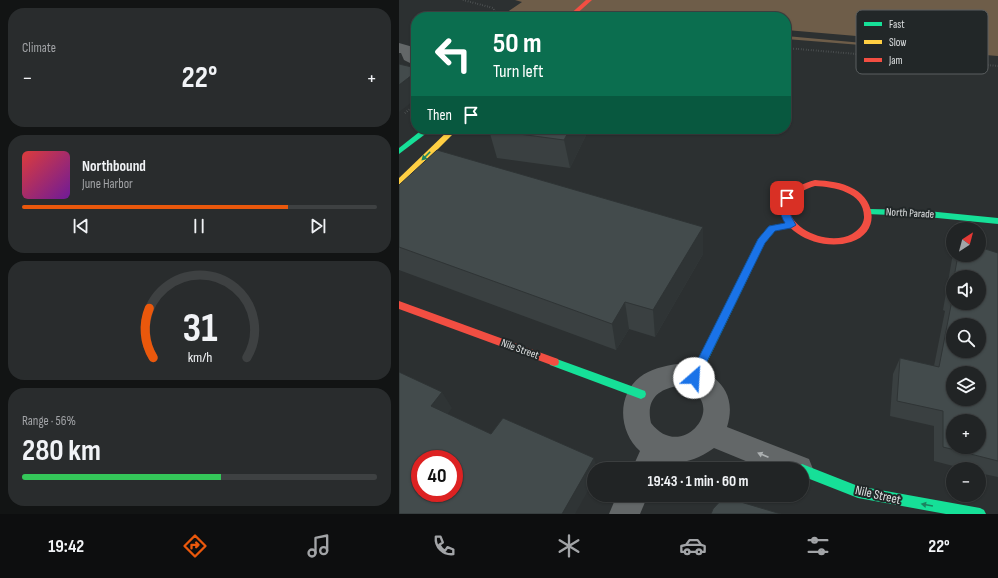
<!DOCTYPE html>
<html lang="en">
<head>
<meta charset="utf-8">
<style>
  :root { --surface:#212425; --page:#292c2d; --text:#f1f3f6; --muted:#a2a4a7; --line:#3e4142; --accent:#ea580c }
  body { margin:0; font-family:"Sofia Sans Condensed",sans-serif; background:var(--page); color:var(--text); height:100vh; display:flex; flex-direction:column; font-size:15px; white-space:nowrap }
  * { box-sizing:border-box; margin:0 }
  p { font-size:13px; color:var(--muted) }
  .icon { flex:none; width:22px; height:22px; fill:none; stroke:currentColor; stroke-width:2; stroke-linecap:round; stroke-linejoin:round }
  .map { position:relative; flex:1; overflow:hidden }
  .details { display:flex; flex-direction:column; gap:8px; padding:8px; background:#121414; width:399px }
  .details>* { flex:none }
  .hud { position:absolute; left:12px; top:12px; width:380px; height:122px; border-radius:16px; box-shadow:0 1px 3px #0004,0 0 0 1px var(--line); background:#0b6e4f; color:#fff; overflow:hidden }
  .needle { width:26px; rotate:36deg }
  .fabs { position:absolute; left:547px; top:222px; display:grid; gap:8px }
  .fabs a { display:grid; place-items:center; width:40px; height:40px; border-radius:50%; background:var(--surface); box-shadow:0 1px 3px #0004,0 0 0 1px var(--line); font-size:20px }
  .speed { position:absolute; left:12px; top:450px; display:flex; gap:8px; font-size:20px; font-weight:700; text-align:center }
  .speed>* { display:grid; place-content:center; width:52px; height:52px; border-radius:50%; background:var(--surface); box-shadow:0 1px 3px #0004,0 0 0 1px var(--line); line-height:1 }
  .speed .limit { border:6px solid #d22; background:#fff; color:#111 }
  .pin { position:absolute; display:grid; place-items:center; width:34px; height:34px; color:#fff; margin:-17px; border-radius:8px; box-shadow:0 2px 6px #0006 }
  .me { position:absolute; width:44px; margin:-22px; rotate:26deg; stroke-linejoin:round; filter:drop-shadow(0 0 3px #0008) }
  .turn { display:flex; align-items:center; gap:14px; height:84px; padding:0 16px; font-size:18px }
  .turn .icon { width:52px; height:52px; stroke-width:2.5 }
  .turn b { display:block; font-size:28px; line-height:34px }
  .then { display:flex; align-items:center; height:38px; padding:0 16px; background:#0003; gap:8px; font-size:15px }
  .big { font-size:30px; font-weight:700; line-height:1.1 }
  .details .widget { flex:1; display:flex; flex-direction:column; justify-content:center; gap:6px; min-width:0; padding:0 14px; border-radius:16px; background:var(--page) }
  .details .dial { align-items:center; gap:0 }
  .dial svg { height:104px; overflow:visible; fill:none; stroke:var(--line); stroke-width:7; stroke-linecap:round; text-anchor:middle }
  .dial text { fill:var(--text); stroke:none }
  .song { display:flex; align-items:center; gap:12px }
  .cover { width:48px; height:48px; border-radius:6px; background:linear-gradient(135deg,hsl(0 70% 55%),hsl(280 70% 35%)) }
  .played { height:4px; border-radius:2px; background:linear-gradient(90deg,var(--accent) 75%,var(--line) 75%) }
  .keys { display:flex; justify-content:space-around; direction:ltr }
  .heat { display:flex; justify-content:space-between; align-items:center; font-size:22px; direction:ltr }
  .charge { height:6px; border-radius:3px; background:linear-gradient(90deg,#34c759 56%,var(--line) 0) }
  .trip { position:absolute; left:188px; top:462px; width:222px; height:40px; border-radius:20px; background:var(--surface); box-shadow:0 1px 3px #0004,0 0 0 1px var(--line); font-weight:700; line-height:40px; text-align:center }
  .dock { display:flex; height:64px; justify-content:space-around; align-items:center; background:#0d0e0f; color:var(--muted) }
  .dock .icon { width:28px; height:28px }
  .dock .current { color:var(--accent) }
  .dock b { font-size:18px; color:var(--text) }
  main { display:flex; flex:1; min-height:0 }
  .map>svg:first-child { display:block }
  .water { fill:#6e5d49 }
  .pier { fill:#2c3031 }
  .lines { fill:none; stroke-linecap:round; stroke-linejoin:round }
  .path { stroke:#626667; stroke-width:2; stroke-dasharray:0.5 2; stroke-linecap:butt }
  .street { fill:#636768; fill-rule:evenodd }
  .fast { fill:#16e098; fill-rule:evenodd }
  .slow { fill:#ffcf43; fill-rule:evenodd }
  .jam { fill:#f24e42; fill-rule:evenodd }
  .wall { fill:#3a4041; fill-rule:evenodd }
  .shaded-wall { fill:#2f3435 }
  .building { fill:#434b4c; stroke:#2f3435; fill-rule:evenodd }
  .oneway { fill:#1c8460 }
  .oneway2 { fill:#acb0b1 }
  .route { fill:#1a73e8; stroke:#114b97 }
  .labels { text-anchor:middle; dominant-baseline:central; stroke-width:4; stroke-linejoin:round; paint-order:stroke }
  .street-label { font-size:11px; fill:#dde0e1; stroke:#222728 }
  .near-street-label { font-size:13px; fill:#dde0e1; stroke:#222728 }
  .key { fill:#222728; stroke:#5a5e60; stroke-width:1 }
  .key-label { font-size:11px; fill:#dde0e1 }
</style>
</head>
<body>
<main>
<section class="details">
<div class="widget"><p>Climate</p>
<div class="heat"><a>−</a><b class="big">22°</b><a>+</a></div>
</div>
<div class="widget">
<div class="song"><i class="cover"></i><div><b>Northbound</b><p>June Harbor</p></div></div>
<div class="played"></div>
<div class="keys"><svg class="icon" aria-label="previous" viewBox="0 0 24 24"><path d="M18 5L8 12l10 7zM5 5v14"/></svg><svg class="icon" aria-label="pause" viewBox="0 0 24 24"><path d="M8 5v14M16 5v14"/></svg><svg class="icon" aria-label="next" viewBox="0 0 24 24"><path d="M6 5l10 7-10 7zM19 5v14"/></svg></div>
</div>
<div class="widget dial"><svg viewBox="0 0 100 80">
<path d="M14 69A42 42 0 1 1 86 69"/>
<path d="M14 69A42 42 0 0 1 11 31" stroke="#ea580c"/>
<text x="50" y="56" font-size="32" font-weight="700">31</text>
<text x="50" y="72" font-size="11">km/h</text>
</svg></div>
<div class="widget"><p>Range · 56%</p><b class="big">280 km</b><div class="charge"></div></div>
</section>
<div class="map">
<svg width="599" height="514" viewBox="0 0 599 514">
  <rect width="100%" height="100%" fill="#2c3031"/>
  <polygon class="water" points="116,0 599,0 599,56 387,39 387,17 101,17 123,2"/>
  <polygon class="pier" points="387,30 563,45 563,52 387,36"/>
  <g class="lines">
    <g class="path">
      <polyline points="64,0 94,8 97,13 91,17"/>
      <polyline points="387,48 599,66"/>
      <polyline points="6,113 17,104"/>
    </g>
    <g class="street">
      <polygon points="0,43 14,47 17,51 17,66 5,60 2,53 0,53"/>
      <path d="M 278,364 C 313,369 340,389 328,427 L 410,459 L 414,469 L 410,479 L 403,482 L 403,469 L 366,469 L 315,448 C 298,460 285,464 265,462 L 261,469 L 233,469 L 241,451 C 220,432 217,396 241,377 C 251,369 265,366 278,364 ZM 278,386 C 336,396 285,466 252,423 C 247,401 257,390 278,386 Z"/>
      <polygon points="218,495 249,495 241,514 210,514"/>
    </g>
    <g class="fast">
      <polygon points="24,129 33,129 0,154 0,148"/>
      <polygon points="470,209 518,210 599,218 599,224 518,216 467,214 466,212"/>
      <polygon points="392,222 396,225 395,227 376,231 366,243 299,381 295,383 291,381 290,378 291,375 359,239 370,226"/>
      <polygon points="155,358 246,391 247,394 246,397 242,399 151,365 150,362 151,359"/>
      <polygon points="403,464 459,486 581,508 585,510 587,514 547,514 459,498 403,476 403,469 398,469 399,466"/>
    </g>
    <polygon class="slow" points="51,129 59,129 3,185 0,186 0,178"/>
    <g class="jam">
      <polygon points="187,0 193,0 174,17 168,17"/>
      <path d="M 416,180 C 429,181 443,182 455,189 C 478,202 480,233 452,242 C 402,257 344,200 416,180 ZM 416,186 C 435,187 466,192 465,218 C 464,226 459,230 453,234 C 419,253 354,205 416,186 Z"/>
      <polygon points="0,301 159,359 160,362 159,365 155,366 0,309"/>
    </g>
  </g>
  <g class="wall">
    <polygon points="91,129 190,129 171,168 98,158 90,130"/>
    <polygon points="0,185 304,227 304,254 256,337 230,329 217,350 0,270"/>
    <path d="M 599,253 L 599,477 L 580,473 L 580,469 L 566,469 L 535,461 L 535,426 L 491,416 L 494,374 L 501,358 L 535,366 L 546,311 L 544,310 L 553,259 L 555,255 L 580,255 ZM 554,277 L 580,277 L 554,303 Z"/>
  </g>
  <g class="shaded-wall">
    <polygon points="17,72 17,99 0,112 0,85"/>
    <polygon points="171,129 190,129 171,168 165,140"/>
    <polygon points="304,227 304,254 256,337 254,310"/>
    <polygon points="226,302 230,329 217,350 213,324"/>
    <polygon points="43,392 53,408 43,422 32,406"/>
    <polygon points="195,458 198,469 195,469 195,480 176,514 163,514"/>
  </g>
  <g class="building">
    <polygon points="0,64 17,68 17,72 0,85"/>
    <polygon points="91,129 171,129 165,140 90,130"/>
    <polygon points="38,150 304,227 254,310 226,302 213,324 0,247 0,185"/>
    <path d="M 580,247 L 599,253 L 599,461 L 544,447 L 544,411 L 498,401 L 501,358 L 540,367 L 554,295 L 554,303 L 580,303 L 580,277 L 555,277 L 559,255 L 580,255 ZM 554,325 L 580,325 L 580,351 L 554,351 ZM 554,373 L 580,373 L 580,399 L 554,399 ZM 554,421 L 580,421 L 580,447 L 554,447 Z"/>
    <polygon points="554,280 554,294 552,293"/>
    <path d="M 0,372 L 43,392 L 32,406 L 92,434 L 104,418 L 195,458 L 163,514 L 0,514 ZM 21,459 L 55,459 L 55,493 L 21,493 Z"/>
    <polygon points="325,497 382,514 312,514 314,509"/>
  </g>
  <defs><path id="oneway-solid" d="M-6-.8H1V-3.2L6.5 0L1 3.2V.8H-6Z"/></defs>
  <g class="oneway">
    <use href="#oneway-solid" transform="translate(27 156) rotate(135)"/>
    <use href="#oneway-solid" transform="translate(528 505) rotate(-170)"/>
  </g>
  <use class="oneway2" href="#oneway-solid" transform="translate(364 455) rotate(-157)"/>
  <path class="route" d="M 385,196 L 388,196 L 392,198 C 388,210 391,215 397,225 L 392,228 L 376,231 L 366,243 L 298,382 L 295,383 L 291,382 L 289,378 L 291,375 L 359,239 L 370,226 L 386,223 C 380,214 380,206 385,196 Z"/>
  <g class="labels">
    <g class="street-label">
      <text transform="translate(511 213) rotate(3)">North Parade</text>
      <text transform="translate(121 349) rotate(20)">Nile Street</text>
    </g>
    <g class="near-street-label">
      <text transform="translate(479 495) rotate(13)">Nile Street</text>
    </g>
  </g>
  <rect x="457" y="10" width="132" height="64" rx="6" class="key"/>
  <rect x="465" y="22" width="18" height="4" fill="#16e098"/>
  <rect x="465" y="40" width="18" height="4" fill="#ffcf43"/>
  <rect x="465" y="58" width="18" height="4" fill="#f24e42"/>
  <g class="key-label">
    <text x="490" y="28">Fast</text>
    <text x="490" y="46">Slow</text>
    <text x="490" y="64">Jam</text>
  </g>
</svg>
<div class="fabs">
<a><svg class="needle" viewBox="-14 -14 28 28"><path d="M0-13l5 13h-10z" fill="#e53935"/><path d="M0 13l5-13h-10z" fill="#a2a4a7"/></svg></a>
<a><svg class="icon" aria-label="sound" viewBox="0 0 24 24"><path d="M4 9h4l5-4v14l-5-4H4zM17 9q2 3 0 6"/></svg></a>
<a><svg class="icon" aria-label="search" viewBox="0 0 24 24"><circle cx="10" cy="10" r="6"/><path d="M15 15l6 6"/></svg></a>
<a><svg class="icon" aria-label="layers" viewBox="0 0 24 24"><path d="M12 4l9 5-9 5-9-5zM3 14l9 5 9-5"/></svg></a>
<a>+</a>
<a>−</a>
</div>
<div class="speed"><div class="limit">40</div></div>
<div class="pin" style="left:388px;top:198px;background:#d93025"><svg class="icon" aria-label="arrive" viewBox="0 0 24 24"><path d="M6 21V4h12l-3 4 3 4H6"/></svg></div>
<svg class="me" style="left:295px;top:378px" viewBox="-20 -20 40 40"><circle r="19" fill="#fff"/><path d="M0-13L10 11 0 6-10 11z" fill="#1a73e8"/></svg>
<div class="trip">19:43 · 1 min · 60 m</div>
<div class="hud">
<div class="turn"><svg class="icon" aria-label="left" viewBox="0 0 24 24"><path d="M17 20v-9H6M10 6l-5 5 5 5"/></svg><div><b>50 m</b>Turn left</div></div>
<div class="then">Then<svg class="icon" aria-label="arrive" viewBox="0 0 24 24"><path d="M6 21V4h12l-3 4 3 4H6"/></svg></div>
</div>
</div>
</main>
<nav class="dock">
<b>19:42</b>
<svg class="icon current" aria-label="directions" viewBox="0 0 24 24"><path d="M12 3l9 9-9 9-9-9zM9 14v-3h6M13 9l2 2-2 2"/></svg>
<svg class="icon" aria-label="music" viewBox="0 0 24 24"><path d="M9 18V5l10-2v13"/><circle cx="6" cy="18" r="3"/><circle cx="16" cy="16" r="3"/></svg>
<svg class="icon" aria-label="phone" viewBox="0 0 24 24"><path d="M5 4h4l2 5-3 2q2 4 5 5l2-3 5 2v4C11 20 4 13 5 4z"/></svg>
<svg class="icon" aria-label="climate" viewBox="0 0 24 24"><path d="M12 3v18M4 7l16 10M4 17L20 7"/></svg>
<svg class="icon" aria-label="car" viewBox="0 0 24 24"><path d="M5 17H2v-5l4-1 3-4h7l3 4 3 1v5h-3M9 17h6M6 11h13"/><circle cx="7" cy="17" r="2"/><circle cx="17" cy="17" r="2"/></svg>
<svg class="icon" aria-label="filters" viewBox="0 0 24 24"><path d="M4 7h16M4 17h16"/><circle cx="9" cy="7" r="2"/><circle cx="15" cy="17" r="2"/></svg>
<b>22°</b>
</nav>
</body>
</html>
